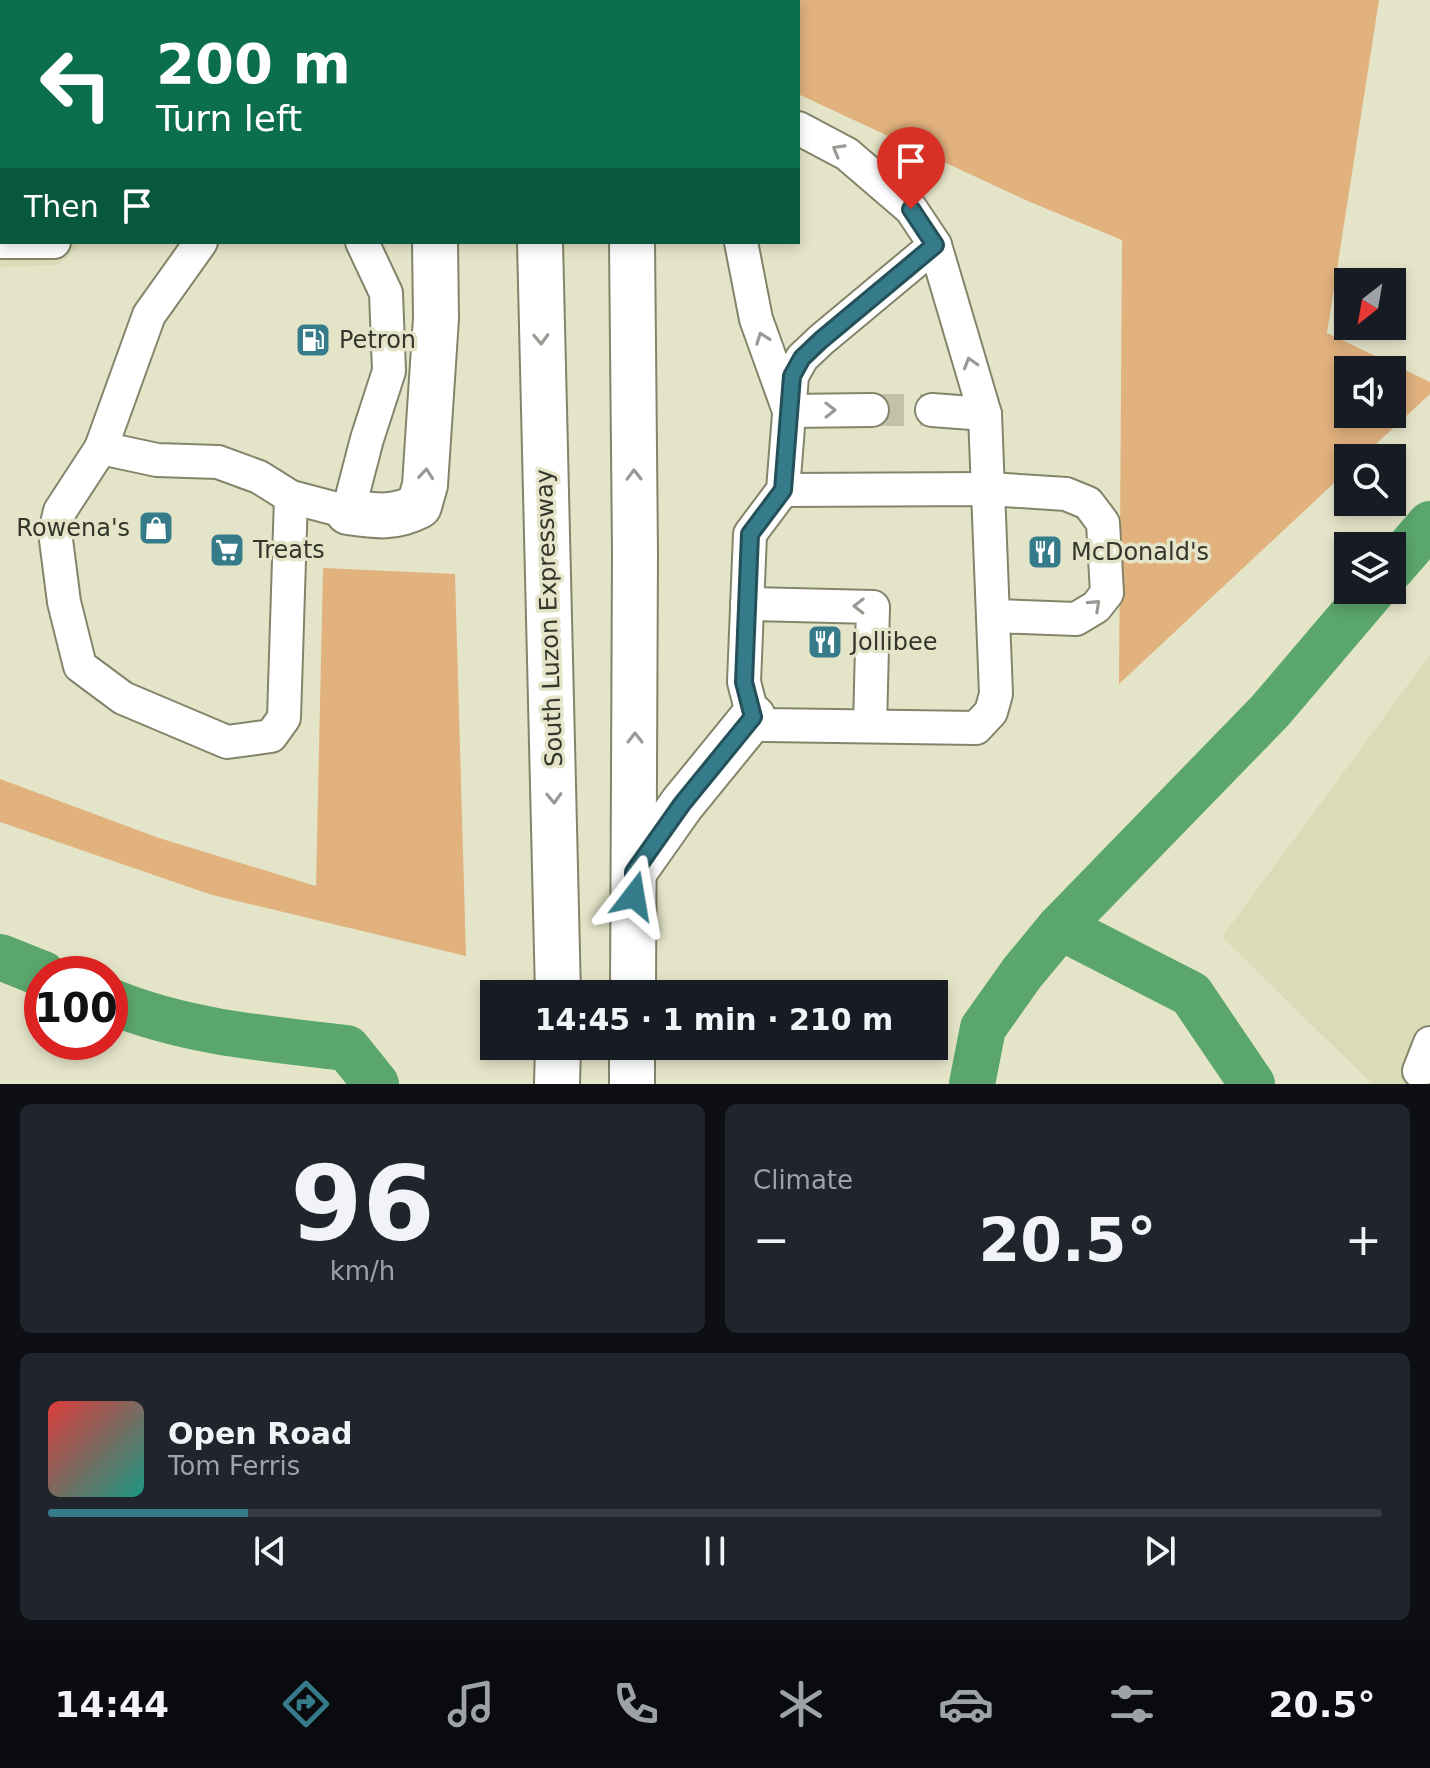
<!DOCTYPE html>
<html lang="en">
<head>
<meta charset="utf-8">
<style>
  :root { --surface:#171b24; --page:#20242c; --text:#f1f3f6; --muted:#9ea1a6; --line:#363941; --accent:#367b89 }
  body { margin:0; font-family:"DejaVu Sans",sans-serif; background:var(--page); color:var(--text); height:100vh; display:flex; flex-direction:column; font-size:30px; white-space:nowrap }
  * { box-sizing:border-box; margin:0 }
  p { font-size:26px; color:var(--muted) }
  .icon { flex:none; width:44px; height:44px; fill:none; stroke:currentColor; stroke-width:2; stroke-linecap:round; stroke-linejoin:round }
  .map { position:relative; height:1084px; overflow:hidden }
  .details { display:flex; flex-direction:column; gap:20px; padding:20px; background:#0d0f14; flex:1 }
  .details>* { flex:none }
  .banner { position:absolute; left:0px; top:0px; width:800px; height:244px; box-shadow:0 4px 12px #0003; background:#0b6e4f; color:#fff; overflow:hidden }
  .needle { width:52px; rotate:211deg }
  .buttons { position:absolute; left:1334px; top:268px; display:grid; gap:16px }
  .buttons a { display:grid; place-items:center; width:72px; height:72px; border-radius:0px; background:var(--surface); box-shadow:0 4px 12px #0003; font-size:40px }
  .speed { position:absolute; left:24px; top:956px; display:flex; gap:16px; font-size:40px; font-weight:700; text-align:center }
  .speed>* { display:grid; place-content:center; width:104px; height:104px; border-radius:50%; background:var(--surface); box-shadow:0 4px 12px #0003; line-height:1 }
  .speed .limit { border:12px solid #d22; background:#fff; color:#111 }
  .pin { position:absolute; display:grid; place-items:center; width:68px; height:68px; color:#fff; margin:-82px -34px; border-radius:50% 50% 50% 0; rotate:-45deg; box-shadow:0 0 8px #0007 }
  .pin .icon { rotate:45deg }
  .me { position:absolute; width:88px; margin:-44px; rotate:14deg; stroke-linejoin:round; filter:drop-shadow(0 0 6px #0008) }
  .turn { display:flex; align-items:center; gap:28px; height:168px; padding:0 24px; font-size:36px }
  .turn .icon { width:104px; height:104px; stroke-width:2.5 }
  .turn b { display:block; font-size:56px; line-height:68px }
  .then { display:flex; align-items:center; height:76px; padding:0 24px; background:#0003; gap:16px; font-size:30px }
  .big { font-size:60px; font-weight:700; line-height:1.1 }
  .details .tile { flex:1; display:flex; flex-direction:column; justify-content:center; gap:12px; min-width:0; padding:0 28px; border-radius:12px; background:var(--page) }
  .details .dial { align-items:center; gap:0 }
  .dial b { font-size:104px; line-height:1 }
  .song { display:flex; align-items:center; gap:24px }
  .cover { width:96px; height:96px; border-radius:12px; background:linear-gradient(135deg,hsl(0 70% 55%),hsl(170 70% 35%)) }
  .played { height:8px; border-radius:4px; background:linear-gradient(90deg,var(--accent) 15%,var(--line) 15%) }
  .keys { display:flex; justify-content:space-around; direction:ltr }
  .heat { display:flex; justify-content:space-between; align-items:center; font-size:44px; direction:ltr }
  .details .tiles { flex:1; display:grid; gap:20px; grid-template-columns:1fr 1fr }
  .tile:last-child { grid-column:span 2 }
  .trip { position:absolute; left:480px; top:980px; width:468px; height:80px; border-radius:0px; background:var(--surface); box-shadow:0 4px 12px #0003; font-weight:700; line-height:80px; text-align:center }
  .menu { display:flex; height:128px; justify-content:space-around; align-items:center; background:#090b0e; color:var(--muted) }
  .menu .icon { width:56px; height:56px }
  .menu .on { color:var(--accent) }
  .menu b { font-size:36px; color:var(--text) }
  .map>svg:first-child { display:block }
  .built { fill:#dadbb7 }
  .green { fill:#e1b17e; fill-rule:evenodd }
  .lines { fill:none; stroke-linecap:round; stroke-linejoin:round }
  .river { stroke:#5aa66c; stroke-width:46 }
  .minor-tunnel { stroke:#c1c2a9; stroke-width:32; stroke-dasharray:32 16; stroke-linecap:butt }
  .minor-casing { stroke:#83846a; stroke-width:36 }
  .highway-casing { stroke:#83846a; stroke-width:48 }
  .minor { stroke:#fff; stroke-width:32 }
  .highway { stroke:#fff; stroke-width:44 }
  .oneway { stroke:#9a9a95 }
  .route-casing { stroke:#235059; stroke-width:20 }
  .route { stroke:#367b89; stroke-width:14 }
  .labels { text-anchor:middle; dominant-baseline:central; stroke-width:7; stroke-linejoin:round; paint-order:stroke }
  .poi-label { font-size:24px; fill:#35362b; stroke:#e4e5c8; text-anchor:start }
  .street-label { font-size:24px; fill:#35362b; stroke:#e4e5c8 }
</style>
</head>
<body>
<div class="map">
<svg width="1430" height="1084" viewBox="0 0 1430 1084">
  <rect width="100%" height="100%" fill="#e4e5c8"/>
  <g class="built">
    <polygon points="0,0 331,0 2,2 2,242 83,242 59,265 0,267"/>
    <polygon points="1430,655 1430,1084 1372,1084 1222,937"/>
  </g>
  <g class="green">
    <path d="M 722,0 L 1379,0 L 1327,333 L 1430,382 L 1430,394 L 1361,458 L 1348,458 L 1348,470 L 1119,684 L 1122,240 L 1030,202 L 798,94 L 798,2 ZM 1348,370 L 1392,370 L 1392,414 L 1348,414 Z"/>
    <polygon points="323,568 455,574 466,956 212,895 0,822 0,779 159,838 316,886"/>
  </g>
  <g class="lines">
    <g class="river">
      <polyline points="1392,568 1430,524"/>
      <polyline points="1060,927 1191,994 1252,1084"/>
      <polyline points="0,957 43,974"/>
      <path d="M 110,1001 C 184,1032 268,1039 347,1048 L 376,1084"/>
      <polyline points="972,1084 983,1028 1022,973 1060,927 1270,711 1373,590"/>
    </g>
    <polyline class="minor-tunnel" points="872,410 932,410"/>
    <defs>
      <g id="minor">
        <polyline points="137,0 139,2"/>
        <polyline points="87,2 87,0"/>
        <polyline points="463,2 465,0"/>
        <polyline points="798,128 847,154 911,209 935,245 985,414 932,410"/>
        <polyline points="0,242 54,242"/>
        <polyline points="201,242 149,315 101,448 60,511 55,532 64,602 80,666 123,698 227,742 271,736 284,718 291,497"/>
        <polyline points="741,242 756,319 789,411 872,410"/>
        <polyline points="935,245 821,340 802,358 792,376 783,490 750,534 744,682 753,717 765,725 976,728 991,712 996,694 985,414"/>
        <polyline points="101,448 157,460 218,462 259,477 291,497 348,512 367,439 389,371 386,293 362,242"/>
        <polyline points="783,490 989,489 1066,494 1088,503 1103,523 1107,593 1096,607 1076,619 994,616"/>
        <polyline points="747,604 873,607 870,726"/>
        <polyline points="1419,1071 1430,1043"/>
      </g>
      <g id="highway">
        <polyline points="631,0 631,2"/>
        <polyline points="669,0 670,2"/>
        <polyline points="546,2 546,0"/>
        <polyline points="540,242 558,994"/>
        <polyline points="632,242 635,553 633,994"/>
        <path d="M 348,512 C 376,516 394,519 419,506 L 425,485 L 436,318 L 435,242"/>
        <polyline points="634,872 682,804 753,717"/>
        <polyline points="557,1084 558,1046"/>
        <polyline points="632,1084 632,1046"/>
      </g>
    </defs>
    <use href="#minor" class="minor-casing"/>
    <use href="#highway" class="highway-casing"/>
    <use href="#minor" class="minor"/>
    <use href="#highway" class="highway"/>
  </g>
  <defs><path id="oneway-chevron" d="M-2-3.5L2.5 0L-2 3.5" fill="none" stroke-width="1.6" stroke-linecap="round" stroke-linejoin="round" transform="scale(2)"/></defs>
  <g class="oneway">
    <use href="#oneway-chevron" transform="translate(838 150) rotate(-150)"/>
    <use href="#oneway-chevron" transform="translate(762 338) rotate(-110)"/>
    <use href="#oneway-chevron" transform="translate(541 339) rotate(88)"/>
    <use href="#oneway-chevron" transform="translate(970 363) rotate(-107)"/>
    <use href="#oneway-chevron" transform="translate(830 410) rotate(-1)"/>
    <use href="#oneway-chevron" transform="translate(426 474) rotate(-85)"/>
    <use href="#oneway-chevron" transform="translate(634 475) rotate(-91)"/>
    <use href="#oneway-chevron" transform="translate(1095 605) rotate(-43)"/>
    <use href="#oneway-chevron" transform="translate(859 606) rotate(-179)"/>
    <use href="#oneway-chevron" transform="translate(635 738) rotate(-90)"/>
    <use href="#oneway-chevron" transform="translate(554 798) rotate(88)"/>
  </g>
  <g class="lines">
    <defs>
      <polyline id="route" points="634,896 634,872 682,804 753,717 744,682 750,534 783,490 792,376 802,358 821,340 935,245 911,209"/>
    </defs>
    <use href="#route" class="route-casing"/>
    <use href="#route" class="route"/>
  </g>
  <defs>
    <symbol id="fuel-square" viewBox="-11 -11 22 22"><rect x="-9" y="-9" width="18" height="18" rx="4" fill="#367b89" stroke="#e4e5c8"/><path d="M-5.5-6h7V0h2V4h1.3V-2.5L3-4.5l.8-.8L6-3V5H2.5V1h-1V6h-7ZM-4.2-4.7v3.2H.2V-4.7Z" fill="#fff"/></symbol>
    <symbol id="shop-square" viewBox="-11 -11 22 22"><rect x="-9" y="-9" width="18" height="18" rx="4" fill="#367b89" stroke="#e4e5c8"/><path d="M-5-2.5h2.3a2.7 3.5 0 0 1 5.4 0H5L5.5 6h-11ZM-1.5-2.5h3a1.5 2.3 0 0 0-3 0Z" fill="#fff"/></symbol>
    <symbol id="supermarket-square" viewBox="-11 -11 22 22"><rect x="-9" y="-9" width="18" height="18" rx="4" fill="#367b89" stroke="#e4e5c8"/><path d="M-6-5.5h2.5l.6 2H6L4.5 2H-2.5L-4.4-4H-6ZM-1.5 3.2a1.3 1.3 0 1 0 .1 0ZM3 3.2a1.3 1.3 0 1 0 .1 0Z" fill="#fff"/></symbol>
    <symbol id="restaurant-square" viewBox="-11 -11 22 22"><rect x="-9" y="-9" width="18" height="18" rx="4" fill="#367b89" stroke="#e4e5c8"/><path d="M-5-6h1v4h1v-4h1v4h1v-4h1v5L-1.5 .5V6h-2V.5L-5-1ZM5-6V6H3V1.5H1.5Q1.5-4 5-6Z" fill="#fff"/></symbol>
  </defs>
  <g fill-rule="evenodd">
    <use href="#fuel-square" x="293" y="320" width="40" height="40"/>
    <use href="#shop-square" x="136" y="508" width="40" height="40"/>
    <use href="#supermarket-square" x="207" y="530" width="40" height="40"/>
    <use href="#restaurant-square" x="1025" y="532" width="40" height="40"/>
    <use href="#restaurant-square" x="805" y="622" width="40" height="40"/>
  </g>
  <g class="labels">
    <g class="poi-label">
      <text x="339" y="340">Petron</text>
      <text x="130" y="528" text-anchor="end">Rowena's</text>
      <text x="253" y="550">Treats</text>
      <text x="1071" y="552">McDonald's</text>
      <text x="851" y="642">Jollibee</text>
    </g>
    <g class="street-label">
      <text transform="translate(549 618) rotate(-92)">South Luzon Expressway</text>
    </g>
  </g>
</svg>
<div class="buttons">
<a><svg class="needle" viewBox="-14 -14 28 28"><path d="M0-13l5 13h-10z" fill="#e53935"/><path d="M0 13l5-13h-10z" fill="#9ea1a6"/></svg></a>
<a><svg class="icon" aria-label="sound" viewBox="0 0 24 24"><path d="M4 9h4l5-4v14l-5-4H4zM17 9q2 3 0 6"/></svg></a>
<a><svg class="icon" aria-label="search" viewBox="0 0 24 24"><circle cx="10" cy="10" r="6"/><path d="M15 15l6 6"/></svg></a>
<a><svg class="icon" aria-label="layers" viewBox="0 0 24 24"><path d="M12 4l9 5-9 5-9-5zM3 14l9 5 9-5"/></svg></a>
</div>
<div class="speed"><div class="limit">100</div></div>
<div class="pin" style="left:911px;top:209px;background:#d93025"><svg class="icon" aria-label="arrive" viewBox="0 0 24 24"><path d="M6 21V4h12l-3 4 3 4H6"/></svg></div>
<svg class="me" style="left:634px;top:896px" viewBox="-20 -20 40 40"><path d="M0-17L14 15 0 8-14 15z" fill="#367b89" stroke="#fff" stroke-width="4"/></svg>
<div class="trip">14:45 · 1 min · 210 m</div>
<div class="banner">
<div class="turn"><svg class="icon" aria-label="left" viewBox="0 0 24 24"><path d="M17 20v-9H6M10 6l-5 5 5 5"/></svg><div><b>200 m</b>Turn left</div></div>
<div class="then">Then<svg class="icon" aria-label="arrive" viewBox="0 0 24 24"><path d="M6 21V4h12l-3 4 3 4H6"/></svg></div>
</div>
</div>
<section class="details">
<div class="tiles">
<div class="tile dial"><b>96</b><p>km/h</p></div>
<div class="tile"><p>Climate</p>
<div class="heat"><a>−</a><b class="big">20.5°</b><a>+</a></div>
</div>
<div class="tile">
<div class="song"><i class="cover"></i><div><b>Open Road</b><p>Tom Ferris</p></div></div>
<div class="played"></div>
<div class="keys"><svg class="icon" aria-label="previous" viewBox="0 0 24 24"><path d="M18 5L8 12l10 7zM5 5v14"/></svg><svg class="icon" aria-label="pause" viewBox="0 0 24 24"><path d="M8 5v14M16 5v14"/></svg><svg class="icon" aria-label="next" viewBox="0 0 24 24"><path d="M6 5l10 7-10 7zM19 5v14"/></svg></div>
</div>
</div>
</section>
<nav class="menu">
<b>14:44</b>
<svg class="icon on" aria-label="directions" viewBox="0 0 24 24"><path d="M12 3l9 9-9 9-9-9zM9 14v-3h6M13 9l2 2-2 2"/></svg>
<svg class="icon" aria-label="music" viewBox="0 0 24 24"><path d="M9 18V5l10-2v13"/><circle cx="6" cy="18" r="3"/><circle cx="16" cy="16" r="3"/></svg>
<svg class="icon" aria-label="phone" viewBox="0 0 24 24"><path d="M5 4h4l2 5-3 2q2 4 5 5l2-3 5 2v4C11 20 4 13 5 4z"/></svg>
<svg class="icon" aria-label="climate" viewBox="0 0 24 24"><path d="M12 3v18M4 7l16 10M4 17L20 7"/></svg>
<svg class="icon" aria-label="car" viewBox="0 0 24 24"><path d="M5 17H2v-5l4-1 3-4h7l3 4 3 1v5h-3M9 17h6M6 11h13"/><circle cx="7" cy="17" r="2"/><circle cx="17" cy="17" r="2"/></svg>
<svg class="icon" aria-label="filters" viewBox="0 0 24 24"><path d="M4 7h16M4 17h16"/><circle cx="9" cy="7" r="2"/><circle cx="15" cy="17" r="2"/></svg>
<b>20.5°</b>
</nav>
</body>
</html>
